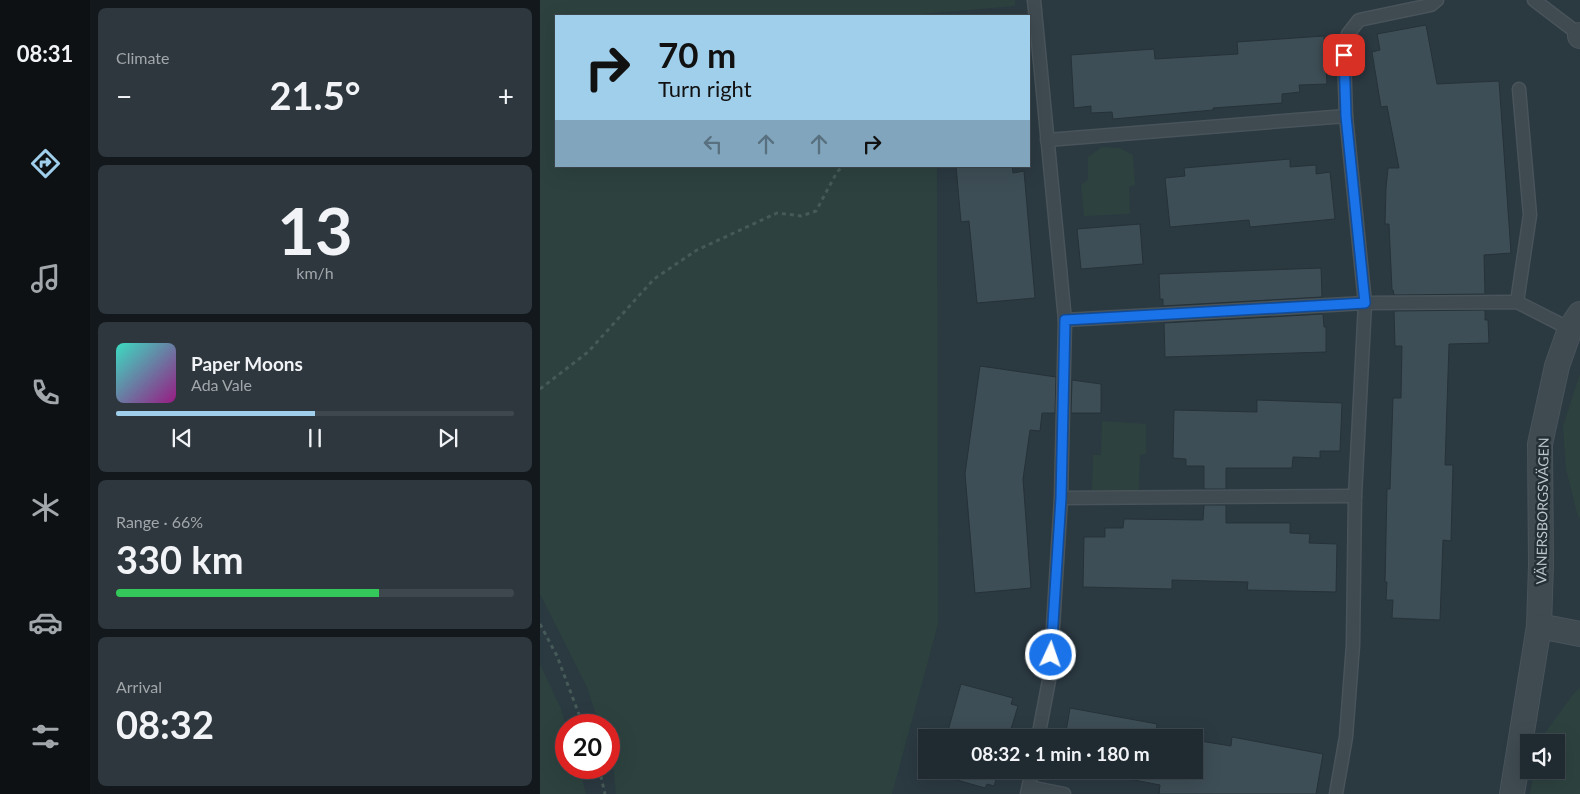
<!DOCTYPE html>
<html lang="en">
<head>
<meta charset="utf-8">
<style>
  :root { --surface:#202b31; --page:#2d373d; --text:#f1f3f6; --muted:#a2a7ab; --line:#3d474d; --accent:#a0cfec }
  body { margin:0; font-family:Lato,sans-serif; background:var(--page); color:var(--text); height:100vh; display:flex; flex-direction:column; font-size:19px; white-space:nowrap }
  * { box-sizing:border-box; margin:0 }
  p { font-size:16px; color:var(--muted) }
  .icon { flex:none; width:28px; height:28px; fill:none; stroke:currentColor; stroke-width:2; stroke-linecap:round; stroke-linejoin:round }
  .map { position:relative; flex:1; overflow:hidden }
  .details { display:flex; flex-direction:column; gap:8px; padding:8px; background:#12181b; width:450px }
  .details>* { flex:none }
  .hud { position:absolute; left:15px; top:15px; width:475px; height:152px; border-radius:0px; box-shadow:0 5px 20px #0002,0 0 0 1px var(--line); background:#a0cfec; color:#111; overflow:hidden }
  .controls { position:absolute; left:980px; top:734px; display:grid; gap:10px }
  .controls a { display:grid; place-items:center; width:45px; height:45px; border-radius:0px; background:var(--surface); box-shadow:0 5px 20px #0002,0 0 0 1px var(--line); font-size:25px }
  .speed { position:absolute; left:15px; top:714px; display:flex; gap:10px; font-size:25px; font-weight:700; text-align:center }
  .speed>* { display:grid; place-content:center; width:65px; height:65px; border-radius:50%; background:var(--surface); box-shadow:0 5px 20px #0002,0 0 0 1px var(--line); line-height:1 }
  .speed .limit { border:8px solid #d22; background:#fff; color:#111 }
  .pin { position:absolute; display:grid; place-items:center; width:42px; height:42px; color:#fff; margin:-21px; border-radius:10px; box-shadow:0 2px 8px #0006 }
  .me { position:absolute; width:55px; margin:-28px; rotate:3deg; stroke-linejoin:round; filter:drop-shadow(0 0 4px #0008) }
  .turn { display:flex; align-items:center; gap:18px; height:105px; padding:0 20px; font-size:22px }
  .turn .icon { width:65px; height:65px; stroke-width:2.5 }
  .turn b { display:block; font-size:35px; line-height:42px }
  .lanes { display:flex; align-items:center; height:48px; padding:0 20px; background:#0003; justify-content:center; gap:25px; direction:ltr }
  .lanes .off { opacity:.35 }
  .big { font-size:38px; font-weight:700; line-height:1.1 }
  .details .tile { flex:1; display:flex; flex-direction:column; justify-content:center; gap:8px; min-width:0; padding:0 18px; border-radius:8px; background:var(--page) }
  .details .dial { align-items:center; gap:0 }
  .dial b { font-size:65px; line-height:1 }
  .song { display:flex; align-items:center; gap:15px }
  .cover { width:60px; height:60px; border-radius:8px; background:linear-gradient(135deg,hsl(170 70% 55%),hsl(310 70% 35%)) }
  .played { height:5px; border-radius:2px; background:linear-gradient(90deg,var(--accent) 50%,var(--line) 50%) }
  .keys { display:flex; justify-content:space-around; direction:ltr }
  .heat { display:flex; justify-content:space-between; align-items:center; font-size:28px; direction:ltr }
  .charge { height:8px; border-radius:4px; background:linear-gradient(90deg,#34c759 66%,var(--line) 0) }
  .trip { position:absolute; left:378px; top:729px; width:285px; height:50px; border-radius:0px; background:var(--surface); box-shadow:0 5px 20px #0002,0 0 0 1px var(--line); font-weight:700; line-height:50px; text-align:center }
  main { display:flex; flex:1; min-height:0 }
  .tabs { display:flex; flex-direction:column; width:90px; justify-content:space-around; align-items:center; background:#0d1114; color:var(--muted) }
  .tabs .icon { width:35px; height:35px }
  .tabs .selected { color:var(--accent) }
  .tabs b { font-size:22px; color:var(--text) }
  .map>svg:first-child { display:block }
  .green { fill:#2d423f }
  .building { fill:#3e4e56; stroke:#263238 }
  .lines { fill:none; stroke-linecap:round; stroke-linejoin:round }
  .lane-casing { stroke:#49545a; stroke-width:15 }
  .street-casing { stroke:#49545a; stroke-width:26 }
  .path { stroke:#465a57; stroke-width:3; stroke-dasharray:4 4; stroke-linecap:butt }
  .lane { stroke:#3f4a51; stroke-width:12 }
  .street { stroke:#3f4a51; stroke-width:24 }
  .route-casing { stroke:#114b97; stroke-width:12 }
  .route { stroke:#1a73e8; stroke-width:9 }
  .labels { text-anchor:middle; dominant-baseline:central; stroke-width:5; stroke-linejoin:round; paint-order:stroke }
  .street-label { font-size:14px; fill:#bcc5cb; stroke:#243036 }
</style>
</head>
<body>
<main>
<nav class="tabs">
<b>08:31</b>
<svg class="icon selected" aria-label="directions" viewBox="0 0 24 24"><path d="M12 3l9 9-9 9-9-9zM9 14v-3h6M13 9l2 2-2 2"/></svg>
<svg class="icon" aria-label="music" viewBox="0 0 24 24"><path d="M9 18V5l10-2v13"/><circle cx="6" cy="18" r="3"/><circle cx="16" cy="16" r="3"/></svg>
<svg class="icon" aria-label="phone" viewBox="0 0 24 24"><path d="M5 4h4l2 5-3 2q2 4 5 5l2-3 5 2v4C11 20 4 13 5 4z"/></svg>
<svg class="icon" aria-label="climate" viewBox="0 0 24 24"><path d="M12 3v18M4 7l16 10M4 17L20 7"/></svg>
<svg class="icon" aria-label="car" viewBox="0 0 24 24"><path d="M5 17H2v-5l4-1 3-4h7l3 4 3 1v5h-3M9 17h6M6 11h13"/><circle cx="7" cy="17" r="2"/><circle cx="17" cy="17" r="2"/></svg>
<svg class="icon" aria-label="filters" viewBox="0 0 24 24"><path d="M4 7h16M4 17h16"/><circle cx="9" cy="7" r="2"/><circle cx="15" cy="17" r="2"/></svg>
</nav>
<section class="details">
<div class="tile"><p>Climate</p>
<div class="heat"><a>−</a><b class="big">21.5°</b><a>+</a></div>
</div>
<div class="tile dial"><b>13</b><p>km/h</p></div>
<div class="tile">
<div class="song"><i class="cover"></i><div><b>Paper Moons</b><p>Ada Vale</p></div></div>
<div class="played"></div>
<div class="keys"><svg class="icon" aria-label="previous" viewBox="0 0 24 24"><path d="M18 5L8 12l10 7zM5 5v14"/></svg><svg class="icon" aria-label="pause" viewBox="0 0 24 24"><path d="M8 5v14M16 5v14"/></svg><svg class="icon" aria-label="next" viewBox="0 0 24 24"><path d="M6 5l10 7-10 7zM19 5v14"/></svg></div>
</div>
<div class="tile"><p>Range · 66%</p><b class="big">330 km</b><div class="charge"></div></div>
<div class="tile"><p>Arrival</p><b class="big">08:32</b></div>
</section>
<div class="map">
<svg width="1040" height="794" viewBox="0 0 1040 794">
  <rect width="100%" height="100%" fill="#2b3941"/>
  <g class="green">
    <polygon points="0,0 475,0 475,6 358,16 16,16 16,166 397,166 398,624 352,794 76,794 74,772 69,755 69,725 59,725 47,687 0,594"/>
    <polygon points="562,147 580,148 593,155 595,185 589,187 590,214 544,216 541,185 548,180 548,157"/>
    <polygon points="1040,374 1040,519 1037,513 1026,469 1023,426"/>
    <polygon points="562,421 606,424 606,454 600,455 599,491 552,490 553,455 561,455"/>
    <polygon points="0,664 21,709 26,726 26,768 39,768 46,794 0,794"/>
    <polygon points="1040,688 1040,794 990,794 994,770 1016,770 1016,742 1002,742 1005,733 1034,693"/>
  </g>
  <g class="building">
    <polygon points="886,25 897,84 959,81 971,253 944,255 945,294 854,295 853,290 852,290 849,224 845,224 846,188 848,168 859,168 847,106 841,107 832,52 840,50 837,34"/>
    <polygon points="784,36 787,84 759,85 760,92 742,94 742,103 673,108 673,110 573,119 572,112 551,113 551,106 534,108 531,55 614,49 615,59 698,54 697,42"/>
    <polygon points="750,159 750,167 776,165 776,174 790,172 795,219 710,227 709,220 630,227 625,178 645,176 644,168"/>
    <polygon points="416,166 472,166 473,173 484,171 495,298 437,303 429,221 421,222"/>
    <polygon points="600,224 603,264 541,269 537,229"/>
    <polygon points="781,268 782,297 623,306 623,299 620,299 619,274"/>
    <polygon points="945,310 945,320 948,320 949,343 909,344 905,465 913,465 911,541 903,540 900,620 852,618 853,600 846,600 847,582 845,582 847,489 850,489 853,398 861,398 862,346 855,346 854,311"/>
    <polygon points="783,314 784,327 786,327 786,352 625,357 624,323"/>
    <polygon points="440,366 516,377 515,413 502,413 500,431 490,430 483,479 491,588 435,593 425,474"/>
    <polygon points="532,380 561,384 561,413 531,413"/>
    <polygon points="717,400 802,403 800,451 780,451 780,458 753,457 752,468 686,468 686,489 664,489 664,466 646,466 646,459 633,458 634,410 717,412"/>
    <polygon points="664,505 686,505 686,523 750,523 750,533 770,534 769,543 797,544 796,592 707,590 708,582 632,580 632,589 543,587 544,537 565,537 565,528 583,528 584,519 663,520"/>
    <polygon points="421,684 473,698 471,704 478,706 471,729 490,734 490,738 406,738"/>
    <polygon points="530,708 617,724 616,733 641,738 525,738"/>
    <polygon points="692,737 783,754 776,794 619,794 620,785 553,772 553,771 550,770 654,770 654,740 691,746"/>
    <polygon points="397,770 459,770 454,786 447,784 445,788 396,774"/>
  </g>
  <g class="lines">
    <defs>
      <g id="lane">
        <polyline points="494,0 525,320 521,498 510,675 498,738"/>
        <polyline points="994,0 1040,35"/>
        <polyline points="507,140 806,116"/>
        <polyline points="977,302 990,215 979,89"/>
        <polyline points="525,320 825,303 977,302 1030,329"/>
        <polyline points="521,498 815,496"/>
        <polyline points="489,787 524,794"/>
        <polyline points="487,794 492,770"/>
        <polyline points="796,794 806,737 813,645 815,496 825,303 806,116 804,55 808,34 819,20 891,5 897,0"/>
      </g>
      <g id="street">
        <polyline points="1040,35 1040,36"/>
        <polyline points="999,626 1001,565 1000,444 1017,366 1030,329 1040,314"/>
        <polyline points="972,794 999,626 1040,634"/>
      </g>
    </defs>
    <use href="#lane" class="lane-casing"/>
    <use href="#street" class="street-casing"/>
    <g class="path">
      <polyline points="0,389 48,352 114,279 157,250 237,213 261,216 276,211 297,172 303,166"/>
      <polyline points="0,624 17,656 43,725"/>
      <polyline points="59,768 65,794"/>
    </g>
    <use href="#lane" class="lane"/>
    <use href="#street" class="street"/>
  </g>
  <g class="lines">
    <defs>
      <polyline id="route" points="511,655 521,498 525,320 825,303 806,116 804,55"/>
    </defs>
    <use href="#route" class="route-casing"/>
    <use href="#route" class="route"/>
  </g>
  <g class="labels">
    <g class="street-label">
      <text transform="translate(1002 511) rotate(-89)">VÄNERSBORGSVÄGEN</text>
    </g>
  </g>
</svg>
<div class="controls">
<a><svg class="icon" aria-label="sound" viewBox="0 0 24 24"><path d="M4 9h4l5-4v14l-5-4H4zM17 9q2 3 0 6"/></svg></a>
</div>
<div class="speed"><div class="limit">20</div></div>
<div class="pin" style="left:804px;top:55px;background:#d93025"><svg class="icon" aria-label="arrive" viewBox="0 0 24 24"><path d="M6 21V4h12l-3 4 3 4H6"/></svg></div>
<svg class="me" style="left:511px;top:655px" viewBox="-20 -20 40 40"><circle r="17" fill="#1a73e8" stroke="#fff" stroke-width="3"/><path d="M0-11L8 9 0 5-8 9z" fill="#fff"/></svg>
<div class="trip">08:32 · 1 min · 180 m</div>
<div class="hud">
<div class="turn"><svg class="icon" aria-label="right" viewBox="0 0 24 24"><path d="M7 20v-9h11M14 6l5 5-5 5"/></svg><div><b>70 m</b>Turn right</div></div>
<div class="lanes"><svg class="icon off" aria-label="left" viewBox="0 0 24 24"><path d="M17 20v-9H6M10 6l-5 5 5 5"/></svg><svg class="icon off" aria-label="ahead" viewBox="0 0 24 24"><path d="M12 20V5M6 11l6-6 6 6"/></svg><svg class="icon off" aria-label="ahead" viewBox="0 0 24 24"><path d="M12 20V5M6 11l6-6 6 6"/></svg><svg class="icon" aria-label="right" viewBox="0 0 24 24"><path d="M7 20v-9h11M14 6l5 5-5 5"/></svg></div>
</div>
</div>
</main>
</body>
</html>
